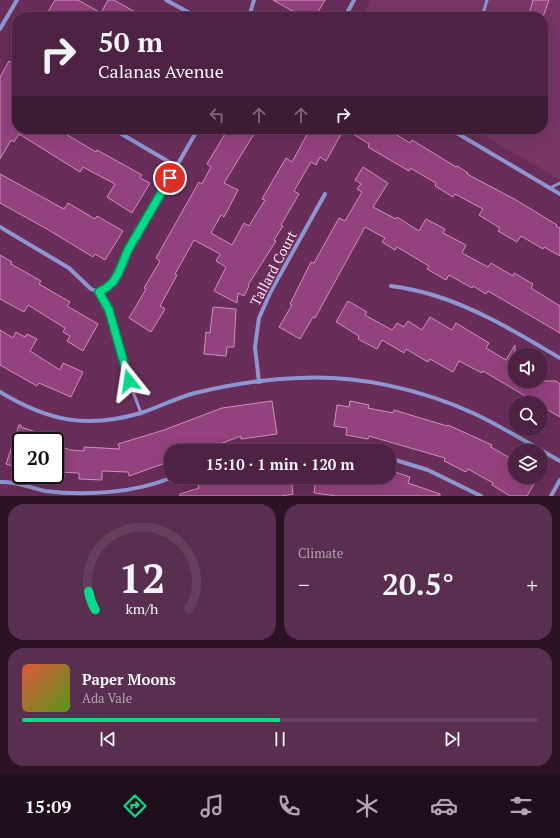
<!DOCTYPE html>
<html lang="en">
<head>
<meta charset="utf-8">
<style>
  :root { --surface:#4e2243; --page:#582f4e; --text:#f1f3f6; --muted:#b3a4b2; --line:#653f5c; --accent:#07d98b }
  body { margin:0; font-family:"PT Serif",serif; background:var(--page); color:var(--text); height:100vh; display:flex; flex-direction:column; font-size:15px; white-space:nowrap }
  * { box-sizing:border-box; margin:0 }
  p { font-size:13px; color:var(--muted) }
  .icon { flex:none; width:22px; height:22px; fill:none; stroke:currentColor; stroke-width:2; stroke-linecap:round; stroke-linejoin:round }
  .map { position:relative; height:496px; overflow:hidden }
  .side { display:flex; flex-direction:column; gap:8px; padding:8px; background:#2b1325; flex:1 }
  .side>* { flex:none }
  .hud { position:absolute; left:12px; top:12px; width:536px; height:122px; border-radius:16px; box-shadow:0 4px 16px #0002,0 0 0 1px var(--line); background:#4e2243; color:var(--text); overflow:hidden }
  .controls { position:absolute; left:508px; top:348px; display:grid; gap:8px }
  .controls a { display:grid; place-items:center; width:40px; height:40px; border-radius:50%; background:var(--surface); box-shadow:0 4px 16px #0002,0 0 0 1px var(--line); font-size:20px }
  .speed { position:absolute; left:12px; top:432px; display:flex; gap:8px; font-size:20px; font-weight:700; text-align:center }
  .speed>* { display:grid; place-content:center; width:52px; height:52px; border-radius:50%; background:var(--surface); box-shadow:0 4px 16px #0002,0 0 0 1px var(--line); line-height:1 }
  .speed .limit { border:2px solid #111; border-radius:6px; background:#fff; color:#111 }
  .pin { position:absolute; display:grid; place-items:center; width:34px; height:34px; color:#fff; margin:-17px; border:2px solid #fff; border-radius:50%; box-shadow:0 1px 4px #0007 }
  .me { position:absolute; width:44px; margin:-22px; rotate:345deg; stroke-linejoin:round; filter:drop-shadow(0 0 3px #0008) }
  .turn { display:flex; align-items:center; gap:14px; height:84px; padding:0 20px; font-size:18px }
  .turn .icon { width:52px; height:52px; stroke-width:2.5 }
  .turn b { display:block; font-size:28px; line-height:34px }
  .lanes { display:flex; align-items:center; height:38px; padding:0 20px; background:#0003; justify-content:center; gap:20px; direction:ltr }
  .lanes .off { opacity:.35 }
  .big { font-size:30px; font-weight:700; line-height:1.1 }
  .side .tile { flex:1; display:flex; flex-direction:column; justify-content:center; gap:6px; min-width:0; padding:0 14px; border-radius:16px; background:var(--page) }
  .side .dial { align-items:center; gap:0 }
  .dial svg { height:104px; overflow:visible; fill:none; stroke:var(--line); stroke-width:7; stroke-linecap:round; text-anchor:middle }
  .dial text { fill:var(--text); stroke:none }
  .song { display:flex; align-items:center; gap:12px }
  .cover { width:48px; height:48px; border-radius:6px; background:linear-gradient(135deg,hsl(10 70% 55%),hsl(90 70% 35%)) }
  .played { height:4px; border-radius:2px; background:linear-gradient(90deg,var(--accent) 50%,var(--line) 50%) }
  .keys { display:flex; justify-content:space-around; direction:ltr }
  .heat { display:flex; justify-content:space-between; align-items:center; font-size:22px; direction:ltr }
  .side .tiles { flex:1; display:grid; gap:8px; grid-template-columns:1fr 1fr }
  .tile:last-child { grid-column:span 2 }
  .trip { position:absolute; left:164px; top:444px; width:232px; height:40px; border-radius:16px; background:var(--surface); box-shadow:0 4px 16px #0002,0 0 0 1px var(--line); font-weight:700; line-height:40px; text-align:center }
  .dock { display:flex; height:64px; justify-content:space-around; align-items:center; background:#1f0e1b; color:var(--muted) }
  .dock .icon { width:28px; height:28px }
  .dock .selected { color:var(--accent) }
  .dock b { font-size:18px; color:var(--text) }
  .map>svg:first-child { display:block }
  .built { fill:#773665 }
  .building { fill:#92427d; stroke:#d18ebc }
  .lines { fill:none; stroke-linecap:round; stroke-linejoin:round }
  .lane { stroke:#8e95cf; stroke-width:3 }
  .street { stroke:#8e95cf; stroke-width:4 }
  .route-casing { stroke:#058d5a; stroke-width:10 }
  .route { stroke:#07d98b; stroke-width:7 }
  .labels { text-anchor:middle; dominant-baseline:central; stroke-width:4; stroke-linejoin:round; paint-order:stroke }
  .street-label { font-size:14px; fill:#fde0f3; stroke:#682e59 }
</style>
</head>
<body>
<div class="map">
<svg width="560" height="496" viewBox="0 0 560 496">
  <rect width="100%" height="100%" fill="#682e59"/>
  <polygon class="built" points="371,0 560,0 560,180 473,129 543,129 543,17 361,17"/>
  <g class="building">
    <polygon points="55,0 78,0 101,13 108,0 114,0 144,17 45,17"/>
    <polygon points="273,0 325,0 315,17 303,17"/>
    <polygon points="533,0 549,0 543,17 528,17"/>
    <polygon points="9,61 17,66 17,129 57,129 96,152 97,150 142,175 140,178 150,183 132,213 107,197 115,184 83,167 80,172 19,134 14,142 11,140 0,159 0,77"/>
    <polygon points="228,129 257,129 224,183 238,190 224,217 221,215 211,233 232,245 244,223 249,226 265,200 262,199 286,158 292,162 310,129 344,129 326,161 320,157 316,165 311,162 294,191 299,194 281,225 283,226 274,240 276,241 248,285 249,286 244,296 238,293 237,303 214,291 226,267 216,261 220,254 194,240 175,274 177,275 160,306 165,309 151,332 129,318 146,289 144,288 160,261 156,258 199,182 202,184 211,167 207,164"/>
    <polygon points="345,129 387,129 410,143 412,140 456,167 457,166 468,173 467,174 516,200 557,225 556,226 560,228 560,256 544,247 543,249 521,236 517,242 498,231 500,228 479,215 483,209 455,194 453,197 435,186 436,183 410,168 409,171 368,147 369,144"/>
    <polygon points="363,167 388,183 373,207 396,219 397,217 419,231 426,219 445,229 443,233 466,245 462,253 488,267 491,263 513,276 514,273 533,284 531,288 560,306 560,333 488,291 486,294 473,286 472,288 449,275 446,280 427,269 429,266 397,247 395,250 382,242 385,238 365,227 315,318 313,317 300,339 279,327 292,305 290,304 311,262 314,263 339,218 345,221 362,192 357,189 361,184 355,180"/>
    <polygon points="0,174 64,209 68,203 95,219 97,216 123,231 105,260 95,254 93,257 47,229 0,203"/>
    <polygon points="0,255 12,262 11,264 41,281 39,284 70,302 67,306 98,324 83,351 67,341 70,336 63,332 65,328 28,305 24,312 0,299"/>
    <polygon points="348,301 367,312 365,315 392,330 397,323 404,327 408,321 422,330 430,317 452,330 456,323 489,343 486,348 506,360 515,345 515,381 556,381 560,384 560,417 541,406 541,403 537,403 483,371 482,373 459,361 453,372 430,359 428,362 406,349 404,353 382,340 377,349 358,339 359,336 336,322"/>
    <polygon points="213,307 236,309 234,347 227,347 226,356 204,354 206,332 210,333"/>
    <polygon points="0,330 13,338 16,332 25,337 27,334 37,339 30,351 60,370 63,363 83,372 71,397 39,383 37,386 0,365"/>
    <polygon points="272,401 277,434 241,439 241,436 201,451 171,451 171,461 129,476 128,472 102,471 102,480 79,479 79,473 55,472 55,445 71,450 84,451 84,447 120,449 118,444 164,430 222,408"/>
    <polygon points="350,401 369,405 368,408 393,413 394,410 447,426 448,425 492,445 491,447 515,461 515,477 538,477 527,496 510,496 492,485 493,483 468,469 466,472 444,461 445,458 369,436 368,439 346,435 347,428 334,426 337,405 349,407"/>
    <polygon points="19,425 21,425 21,427 36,432 33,441 21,441 21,469 6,464"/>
    <polygon points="389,470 410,477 408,483 440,494 440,496 337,496 314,493 316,477 389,477"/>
    <polygon points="210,477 220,477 221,481 233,477 291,477 293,494 282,496 180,496 180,494 199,488 197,481"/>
  </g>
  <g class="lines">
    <g class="lane">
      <polyline points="482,17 487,0"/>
      <polyline points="550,188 560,183"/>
      <polyline points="99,292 109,310 129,381 141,413"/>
    </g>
    <g class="street">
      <polyline points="166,0 197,17"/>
      <polyline points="249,17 254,0"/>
      <polyline points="345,17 354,0"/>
      <polyline points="0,29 17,0"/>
      <polyline points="113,129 176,166"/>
      <polyline points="450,129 560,194"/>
      <polyline points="0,227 69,268 91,289 99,292 106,288 113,282 118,274 128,250 198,129"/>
      <path d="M 391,286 C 405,288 420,291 433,295 C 479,309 519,334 560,358"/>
      <polyline points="259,382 255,347 259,318 271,291 325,194"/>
      <path d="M 0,392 C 48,421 86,429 141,413 C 159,407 176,398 195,393 C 229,385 265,379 299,378 C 358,375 420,389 473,413 C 503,427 531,445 560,461"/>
      <polyline points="269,451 298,449 354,451"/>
      <polyline points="389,458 428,470 481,496"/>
      <path d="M 0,482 C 15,481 31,488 45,491 C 85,496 136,493 173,477"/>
      <polyline points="551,496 560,480"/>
    </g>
  </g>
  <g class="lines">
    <defs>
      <polyline id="route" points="129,381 109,310 99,292 106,288 113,282 118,274 128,250 170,178"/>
    </defs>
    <use href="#route" class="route-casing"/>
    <use href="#route" class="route"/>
  </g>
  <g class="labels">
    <g class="street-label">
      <text transform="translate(273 268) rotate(-62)">Tallard Court</text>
    </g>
  </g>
</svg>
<div class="controls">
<a><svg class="icon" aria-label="sound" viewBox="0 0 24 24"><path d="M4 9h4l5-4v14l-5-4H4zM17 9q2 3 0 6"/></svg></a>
<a><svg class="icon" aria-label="search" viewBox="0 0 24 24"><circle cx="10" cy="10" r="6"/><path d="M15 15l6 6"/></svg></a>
<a><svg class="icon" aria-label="layers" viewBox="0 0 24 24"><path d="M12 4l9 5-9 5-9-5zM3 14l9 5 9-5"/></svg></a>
</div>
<div class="speed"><div class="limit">20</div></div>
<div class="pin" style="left:170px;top:178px;background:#d93025"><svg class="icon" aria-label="arrive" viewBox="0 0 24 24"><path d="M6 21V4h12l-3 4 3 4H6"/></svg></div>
<svg class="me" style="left:129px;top:381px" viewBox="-20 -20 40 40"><path d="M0-17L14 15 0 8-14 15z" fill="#07d98b" stroke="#fff" stroke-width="4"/></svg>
<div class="trip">15:10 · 1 min · 120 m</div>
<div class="hud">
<div class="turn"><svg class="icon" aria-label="right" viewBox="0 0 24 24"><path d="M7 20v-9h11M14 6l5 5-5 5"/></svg><div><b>50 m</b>Calanas Avenue</div></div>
<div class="lanes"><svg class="icon off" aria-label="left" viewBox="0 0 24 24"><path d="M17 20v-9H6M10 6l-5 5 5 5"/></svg><svg class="icon off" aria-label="ahead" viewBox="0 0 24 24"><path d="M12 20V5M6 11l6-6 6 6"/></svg><svg class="icon off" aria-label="ahead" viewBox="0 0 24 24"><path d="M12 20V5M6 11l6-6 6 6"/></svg><svg class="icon" aria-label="right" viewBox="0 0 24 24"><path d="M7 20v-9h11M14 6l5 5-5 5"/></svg></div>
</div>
</div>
<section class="side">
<div class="tiles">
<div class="tile dial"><svg viewBox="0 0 100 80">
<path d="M14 69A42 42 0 1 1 86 69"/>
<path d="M14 69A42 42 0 0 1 9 55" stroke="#07d98b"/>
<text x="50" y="56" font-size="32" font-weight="700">12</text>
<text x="50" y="72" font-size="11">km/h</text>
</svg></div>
<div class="tile"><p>Climate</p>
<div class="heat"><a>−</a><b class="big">20.5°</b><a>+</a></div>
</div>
<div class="tile">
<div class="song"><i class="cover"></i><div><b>Paper Moons</b><p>Ada Vale</p></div></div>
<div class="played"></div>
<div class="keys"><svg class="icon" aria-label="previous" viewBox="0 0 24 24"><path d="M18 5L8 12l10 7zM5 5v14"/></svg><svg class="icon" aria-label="pause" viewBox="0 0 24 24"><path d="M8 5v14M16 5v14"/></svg><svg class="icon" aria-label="next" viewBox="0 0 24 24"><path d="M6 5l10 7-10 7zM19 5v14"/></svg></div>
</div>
</div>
</section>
<nav class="dock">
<b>15:09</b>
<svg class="icon selected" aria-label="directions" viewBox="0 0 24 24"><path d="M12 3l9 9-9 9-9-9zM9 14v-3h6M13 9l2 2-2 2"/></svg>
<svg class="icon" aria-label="music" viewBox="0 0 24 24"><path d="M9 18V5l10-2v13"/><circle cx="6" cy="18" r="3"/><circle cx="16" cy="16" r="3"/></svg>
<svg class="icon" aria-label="phone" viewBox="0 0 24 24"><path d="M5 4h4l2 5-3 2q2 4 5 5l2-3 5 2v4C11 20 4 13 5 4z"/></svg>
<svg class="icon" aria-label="climate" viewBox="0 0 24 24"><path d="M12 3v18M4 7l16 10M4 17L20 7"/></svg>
<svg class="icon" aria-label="car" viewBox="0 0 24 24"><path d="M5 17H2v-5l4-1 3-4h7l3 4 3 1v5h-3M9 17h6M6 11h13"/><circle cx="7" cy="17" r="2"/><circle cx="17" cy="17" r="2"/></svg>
<svg class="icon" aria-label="filters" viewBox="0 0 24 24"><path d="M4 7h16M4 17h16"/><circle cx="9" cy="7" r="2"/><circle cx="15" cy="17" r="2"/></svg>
</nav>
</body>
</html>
